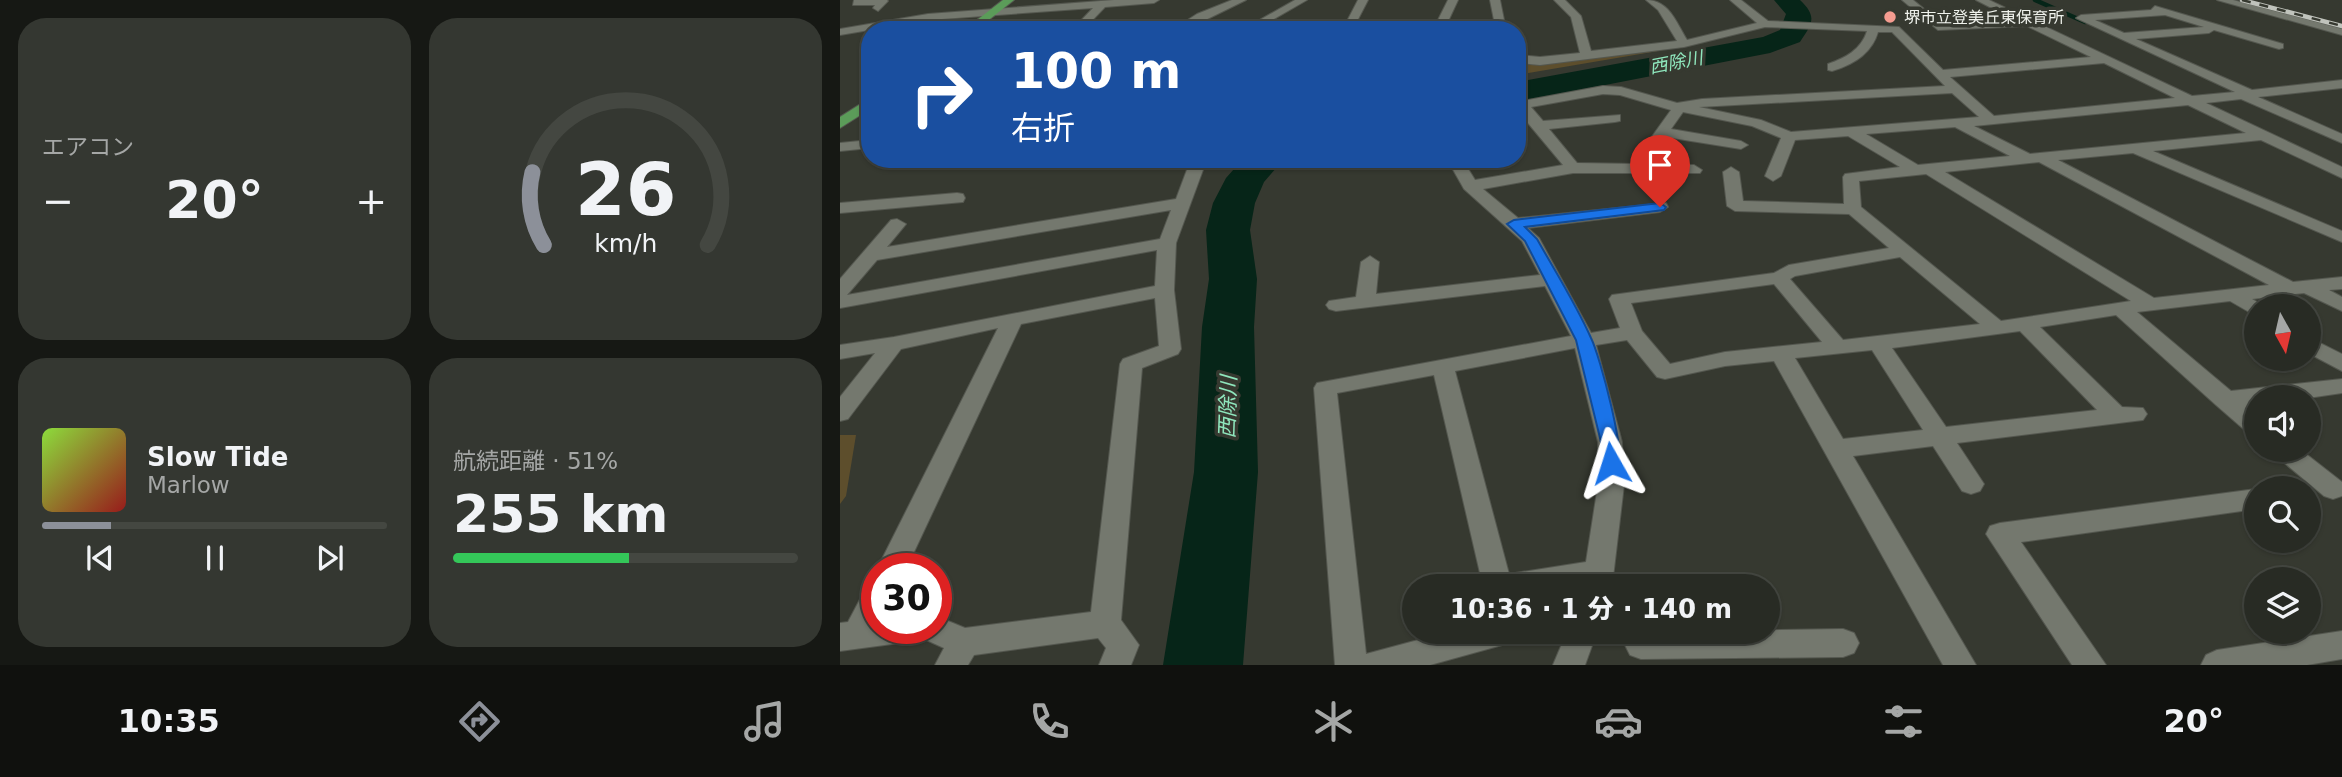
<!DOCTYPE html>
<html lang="ja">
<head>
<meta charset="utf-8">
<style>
  :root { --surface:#282b24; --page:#343731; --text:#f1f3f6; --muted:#a5a7a6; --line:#444741; --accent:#8c9099 }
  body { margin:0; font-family:"DejaVu Sans","Noto Sans JP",sans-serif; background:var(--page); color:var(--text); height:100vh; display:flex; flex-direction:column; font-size:26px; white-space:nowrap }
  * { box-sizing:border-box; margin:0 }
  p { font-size:23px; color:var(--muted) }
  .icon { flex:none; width:38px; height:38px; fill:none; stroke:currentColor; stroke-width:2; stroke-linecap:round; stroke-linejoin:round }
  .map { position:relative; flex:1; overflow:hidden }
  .details { display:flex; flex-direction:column; gap:18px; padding:18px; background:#161814; width:840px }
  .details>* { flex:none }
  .top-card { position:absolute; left:21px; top:21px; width:665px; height:147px; border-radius:28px; box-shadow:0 2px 5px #0004,0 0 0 2px var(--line); background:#1a4fa0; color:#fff; overflow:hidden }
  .needle { width:46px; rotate:172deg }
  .tools { position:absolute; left:1404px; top:294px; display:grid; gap:14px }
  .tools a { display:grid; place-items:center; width:77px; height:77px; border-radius:50%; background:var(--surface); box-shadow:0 2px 5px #0004,0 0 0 2px var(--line); font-size:35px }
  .speed { position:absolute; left:21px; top:553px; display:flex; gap:14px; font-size:35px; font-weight:700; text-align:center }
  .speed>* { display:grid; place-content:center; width:91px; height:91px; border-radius:50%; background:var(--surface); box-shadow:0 2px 5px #0004,0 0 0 2px var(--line); line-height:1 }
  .speed .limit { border:10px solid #d22; background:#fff; color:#111 }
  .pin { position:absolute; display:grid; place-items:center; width:60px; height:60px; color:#fff; margin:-72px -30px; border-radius:50% 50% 50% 0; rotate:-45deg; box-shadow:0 0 7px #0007 }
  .pin .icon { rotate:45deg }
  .me { position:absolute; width:77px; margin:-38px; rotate:354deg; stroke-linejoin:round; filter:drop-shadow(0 0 5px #0008) }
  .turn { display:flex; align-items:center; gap:24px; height:147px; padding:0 35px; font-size:32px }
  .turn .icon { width:91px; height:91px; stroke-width:2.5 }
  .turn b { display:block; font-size:49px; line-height:60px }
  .big { font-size:52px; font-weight:800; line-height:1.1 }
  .details .tile { flex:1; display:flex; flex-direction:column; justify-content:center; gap:10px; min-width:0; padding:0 24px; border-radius:28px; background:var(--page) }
  .details .dial { align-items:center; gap:0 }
  .dial svg { height:182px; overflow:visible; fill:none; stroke:var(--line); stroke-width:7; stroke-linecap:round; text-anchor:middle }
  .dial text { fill:var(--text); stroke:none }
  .song { display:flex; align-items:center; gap:21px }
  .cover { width:84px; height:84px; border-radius:10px; background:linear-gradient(135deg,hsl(90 70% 55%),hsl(0 70% 35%)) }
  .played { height:7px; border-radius:4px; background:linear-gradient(90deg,var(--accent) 20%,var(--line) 20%) }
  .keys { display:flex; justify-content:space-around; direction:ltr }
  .heat { display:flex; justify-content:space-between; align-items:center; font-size:38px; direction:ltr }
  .charge { height:10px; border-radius:5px; background:linear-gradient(90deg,#34c759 51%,var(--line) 0) }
  .details .tiles { flex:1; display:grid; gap:18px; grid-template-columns:repeat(2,1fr) }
  .trip { position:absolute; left:562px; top:574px; width:378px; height:70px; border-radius:35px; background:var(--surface); box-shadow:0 2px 5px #0004,0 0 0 2px var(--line); font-weight:800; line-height:70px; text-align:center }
  .menu { display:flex; height:112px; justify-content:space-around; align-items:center; background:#10110e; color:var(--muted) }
  .menu .icon { width:49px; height:49px }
  .menu .on { color:var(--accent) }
  .menu b { font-size:32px; color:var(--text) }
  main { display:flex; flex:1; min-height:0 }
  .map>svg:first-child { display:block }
  .green { fill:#5d4e2c }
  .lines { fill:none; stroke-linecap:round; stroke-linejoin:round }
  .stream { stroke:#062518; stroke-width:4.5 }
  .river { fill:#062518; fill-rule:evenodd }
  .minor-casing { stroke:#54574f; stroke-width:2 }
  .primary-casing { stroke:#54574f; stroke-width:2 }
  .minor { fill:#74786e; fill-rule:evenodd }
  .primary { fill:#5b9c59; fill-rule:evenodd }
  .rail-casing { stroke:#c0c3bc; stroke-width:4.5 }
  .rail { stroke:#363930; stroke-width:2.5; stroke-dasharray:9; stroke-linecap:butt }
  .route { fill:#1a73e8; stroke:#114b97; stroke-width:2 }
  .poi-dot { fill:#f59c90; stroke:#363930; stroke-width:2.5 }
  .labels { text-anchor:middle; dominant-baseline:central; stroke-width:7; stroke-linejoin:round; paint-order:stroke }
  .far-poi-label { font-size:16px; fill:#f0f3ed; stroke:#363930; text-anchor:start }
  .far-water-label { font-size:18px; font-style:italic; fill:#8fe7bd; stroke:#363930 }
  .water-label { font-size:21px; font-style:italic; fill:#8fe7bd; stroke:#363930 }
</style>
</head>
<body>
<main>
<section class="details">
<div class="tiles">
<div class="tile"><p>エアコン</p>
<div class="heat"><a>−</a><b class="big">20°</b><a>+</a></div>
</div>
<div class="tile dial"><svg viewBox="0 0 100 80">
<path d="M14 69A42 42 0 1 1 86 69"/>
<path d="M14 69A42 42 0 0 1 9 37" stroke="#8c9099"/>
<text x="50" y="56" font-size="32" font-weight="700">26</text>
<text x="50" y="72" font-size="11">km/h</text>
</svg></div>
<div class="tile">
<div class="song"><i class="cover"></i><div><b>Slow Tide</b><p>Marlow</p></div></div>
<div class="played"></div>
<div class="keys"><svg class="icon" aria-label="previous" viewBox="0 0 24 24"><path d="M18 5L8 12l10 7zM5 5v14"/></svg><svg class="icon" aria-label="pause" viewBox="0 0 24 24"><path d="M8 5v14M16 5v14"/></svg><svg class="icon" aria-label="next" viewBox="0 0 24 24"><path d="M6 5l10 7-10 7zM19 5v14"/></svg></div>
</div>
<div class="tile"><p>航続距離 · 51%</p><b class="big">255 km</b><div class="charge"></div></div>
</div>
</section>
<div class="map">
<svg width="1502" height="665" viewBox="0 0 1502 665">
  <rect width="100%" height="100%" fill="#363930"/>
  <g class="green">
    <polygon points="824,50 677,75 677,62"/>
    <polygon points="0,435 16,435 6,496 0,504"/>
  </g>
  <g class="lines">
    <polyline class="stream" points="1195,0 1245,22"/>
    <g class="river">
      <path d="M 934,0 L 960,0 C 978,17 972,24 960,42 L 930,53 L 677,102 L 677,82 L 923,37 L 940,30 L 946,14 Z"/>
      <polygon points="403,159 444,159 424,182 415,203 410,230 417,279 414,327 418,472 403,665 323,665 354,472 362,327 369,279 366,230 373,203 386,178"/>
    </g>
    <defs>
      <g id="minor">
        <polygon points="14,0 47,0 48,1 38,11 33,8 35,5 13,5"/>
        <polygon points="274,0 319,0 314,3 265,7 243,30 232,30 253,8 88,20 0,35 0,29 88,14"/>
        <polygon points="392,0 406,0 345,30 332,30 357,14"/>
        <polygon points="455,0 467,0 415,30 402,30"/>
        <polygon points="518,0 528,0 514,27 516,30 505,30 504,27"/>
        <polygon points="608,0 618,0 604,30 593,30"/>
        <polygon points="650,0 660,0 666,30 656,30"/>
        <path d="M 714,0 L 725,0 L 741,16 L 751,51 L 837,41 L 818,10 L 806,0 C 829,0 836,22 847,40 L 917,23 L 890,0 L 901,0 L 928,21 L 1059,27 L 1103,70 L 1251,57 L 1187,26 L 1098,30 L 1062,0 L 1073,0 L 1104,25 L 1175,20 L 1136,0 L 1149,0 L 1352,96 L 1395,92 L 1236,18 L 1241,15 L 1311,10 L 1315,6 L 1443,44 L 1443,48 L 1439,49 L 1374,30 L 1369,33 L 1296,39 L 1412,90 L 1502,80 L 1502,88 L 1418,97 L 1502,134 L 1502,143 L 1401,99 L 1366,103 L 1502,167 L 1502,178 L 1421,140 L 1313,151 L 1502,231 L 1502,242 L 1293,153 L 1218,160 L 1453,282 L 1502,277 L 1502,289 L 1489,290 L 1502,297 L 1502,311 L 1464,293 L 1412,299 L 1424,306 L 1416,306 L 1416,316 L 1390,301 L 1297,312 L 1391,391 L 1502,379 L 1502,393 L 1468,398 L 1416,397 L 1416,404 L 1407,405 L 1416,413 L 1416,434 L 1407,432 L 1376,405 L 1276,315 L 1200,327 L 1282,407 L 1303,408 L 1307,414 L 1303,420 L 1117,443 L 1144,484 L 1140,491 L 1131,494 L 1122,491 L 1093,446 L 1013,456 L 1136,665 L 1103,665 L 934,361 L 885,366 L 825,379 L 817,377 L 787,340 L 756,345 L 782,442 L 784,485 L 772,586 L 643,586 L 594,375 L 497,393 L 526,654 L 608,632 L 677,632 L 673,642 L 590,665 L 495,665 L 474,388 L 477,383 L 731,336 L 705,286 L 496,311 L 489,309 L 486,305 L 489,301 L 516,297 L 521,262 L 530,256 L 539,262 L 536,294 L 700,275 L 682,241 L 624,189 L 607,159 L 622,159 L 635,180 L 723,165 L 677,110 L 677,102 L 763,86 L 781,87 L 837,103 L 862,99 L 1105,86 L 1052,32 L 1038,32 C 1032,53 1013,65 992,71 L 988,70 L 988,64 C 1005,58 1021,50 1027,31 L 925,27 L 844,47 L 700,65 L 677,63 L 677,55 L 700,57 L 740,53 L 731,17 ZM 1325,15 L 1364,27 L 1284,33 L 1255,20 ZM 1264,63 L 1335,98 L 1154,116 L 1110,77 ZM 1112,93 L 1139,117 L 951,132 L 921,120 L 859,107 ZM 763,94 L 780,95 L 831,110 L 803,149 L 810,153 L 815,152 L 826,137 L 901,149 L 908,145 L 901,141 L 831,129 L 843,112 L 912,126 L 941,138 L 925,176 L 933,181 L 941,176 L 955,140 L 1008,136 L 1060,167 L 1005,174 L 1003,177 L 1004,204 L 903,201 L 899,172 L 891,167 L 883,172 L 887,206 L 895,211 L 1009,214 L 1049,248 L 949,265 L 934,273 L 772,295 L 769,299 L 780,328 L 751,333 L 699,238 L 688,228 L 820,212 L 828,207 L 826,203 L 678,218 L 643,189 L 733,173 L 860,173 L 862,170 L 854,165 L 737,163 L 709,129 L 775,122 L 780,121 L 780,115 L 703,121 L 691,107 ZM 1348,105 L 1406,133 L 1190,154 L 1134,126 ZM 1115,127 L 1170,156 L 1078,165 L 1026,134 ZM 1199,162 L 1429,285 L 1314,298 L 1105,172 ZM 1086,174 L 1291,301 L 1161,321 L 1021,207 L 1019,181 ZM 1060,257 L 1140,324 L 1003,340 L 950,279 L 955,276 ZM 934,284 L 982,342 L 885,352 L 830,364 L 802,331 L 791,303 ZM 1180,331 L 1257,410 L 1106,427 L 1052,348 ZM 735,348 L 758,442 L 758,485 L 746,562 L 669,574 L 615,371 ZM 1032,350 L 1083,430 L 1003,439 L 955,358 Z"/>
        <polygon points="1377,0 1393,0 1502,29 1502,35"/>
        <polygon points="30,140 30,148 0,151 0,143"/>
        <path d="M 351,159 L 367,159 L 336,243 L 334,290 L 341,349 L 338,354 L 302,368 L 281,620 L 299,645 L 291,665 L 259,665 L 266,648 L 258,638 L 134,655 L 128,665 L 95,665 L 104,648 L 82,638 L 80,633 L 78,638 L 67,642 L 0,651 L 0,623 L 8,622 L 26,588 L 37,584 L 37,628 L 96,628 L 96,616 L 125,628 L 251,612 L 280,364 L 283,359 L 319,346 L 315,298 L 181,324 L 66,569 L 37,569 L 158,328 L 61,349 L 8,419 L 0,421 L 0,397 L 35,353 L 0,359 L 0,345 L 54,337 L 315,286 L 317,250 L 0,308 L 0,279 L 51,220 L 57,219 L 66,224 L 47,247 L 336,199 ZM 331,210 L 320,239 L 7,295 L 37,260 Z"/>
        <polygon points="117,193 123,194 125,198 123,202 0,213 0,203"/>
        <polygon points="1468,337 1502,354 1502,371 1468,353"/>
        <polygon points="1433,450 1461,450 1502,482 1502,496 1493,499 1484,496 1436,456"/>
        <polygon points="1416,489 1416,509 1181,542 1266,665 1232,665 1146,534 1150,526 1160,523"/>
        <polygon points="1003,629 1014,633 1019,643 1014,653 1003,657 801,659 790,655 785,645 790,635 799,632"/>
        <polygon points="1502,631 1502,659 1467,665 1361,665 1366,655 1377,650"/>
        <polygon points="727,632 757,632 745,665 713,665"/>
      </g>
      <g id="primary">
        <polygon points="163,0 174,0 136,30 124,30"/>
        <polygon points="30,98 30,109 0,128 0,117"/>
      </g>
    </defs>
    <use href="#minor" class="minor-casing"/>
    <use href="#primary" class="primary-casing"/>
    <use href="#minor" class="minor"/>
    <use href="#primary" class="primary"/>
    <defs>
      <polyline id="rail" points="1402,0 1502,26"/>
    </defs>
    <use href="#rail" class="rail-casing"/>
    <use href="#rail" class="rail"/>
  </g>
  <path class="route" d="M 820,203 L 826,207 L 824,210 L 685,227 L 697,239 C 715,271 736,304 751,338 C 760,356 786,454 778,468 L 764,468 L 761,463 L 761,442 L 736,340 L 685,241 L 667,224 L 674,220 Z"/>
  <circle class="poi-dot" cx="1050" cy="17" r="7"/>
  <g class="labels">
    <g class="far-poi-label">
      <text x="1064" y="17">堺市立登美丘東保育所</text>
    </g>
    <g class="far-water-label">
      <text transform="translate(836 62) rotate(-11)">西除川</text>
    </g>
    <g class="water-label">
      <text transform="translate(388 407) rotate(-88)">西除川</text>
    </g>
  </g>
</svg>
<div class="tools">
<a><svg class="needle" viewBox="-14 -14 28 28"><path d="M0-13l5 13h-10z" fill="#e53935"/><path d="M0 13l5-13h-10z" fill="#a5a7a6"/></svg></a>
<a><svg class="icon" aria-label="sound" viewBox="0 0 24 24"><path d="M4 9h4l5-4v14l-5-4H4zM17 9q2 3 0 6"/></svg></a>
<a><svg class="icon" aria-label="search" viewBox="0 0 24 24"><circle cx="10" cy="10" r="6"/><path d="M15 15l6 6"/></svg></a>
<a><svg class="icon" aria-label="layers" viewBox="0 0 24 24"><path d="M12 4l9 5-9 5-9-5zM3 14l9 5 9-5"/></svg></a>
</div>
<div class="speed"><div class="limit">30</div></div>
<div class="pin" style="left:820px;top:207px;background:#d93025"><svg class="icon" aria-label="arrive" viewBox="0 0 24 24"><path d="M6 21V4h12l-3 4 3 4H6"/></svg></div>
<svg class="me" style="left:771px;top:463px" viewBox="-20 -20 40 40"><path d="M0-17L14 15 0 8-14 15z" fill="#1a73e8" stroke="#fff" stroke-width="4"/></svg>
<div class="trip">10:36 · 1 分 · 140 m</div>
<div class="top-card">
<div class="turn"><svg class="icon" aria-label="right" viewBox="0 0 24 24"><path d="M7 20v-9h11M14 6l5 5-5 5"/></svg><div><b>100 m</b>右折</div></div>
</div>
</div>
</main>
<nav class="menu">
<b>10:35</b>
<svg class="icon on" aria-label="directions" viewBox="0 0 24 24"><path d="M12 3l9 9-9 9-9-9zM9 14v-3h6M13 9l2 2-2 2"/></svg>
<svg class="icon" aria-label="music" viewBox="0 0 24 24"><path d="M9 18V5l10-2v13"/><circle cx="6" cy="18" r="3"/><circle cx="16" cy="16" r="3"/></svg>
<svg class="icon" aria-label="phone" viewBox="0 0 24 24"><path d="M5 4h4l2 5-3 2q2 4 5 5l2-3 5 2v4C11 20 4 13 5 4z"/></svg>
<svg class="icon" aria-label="climate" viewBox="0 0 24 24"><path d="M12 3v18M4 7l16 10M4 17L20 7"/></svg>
<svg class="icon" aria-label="car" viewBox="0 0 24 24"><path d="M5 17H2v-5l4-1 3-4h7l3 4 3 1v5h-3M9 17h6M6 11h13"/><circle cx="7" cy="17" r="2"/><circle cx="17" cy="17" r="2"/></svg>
<svg class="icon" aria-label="filters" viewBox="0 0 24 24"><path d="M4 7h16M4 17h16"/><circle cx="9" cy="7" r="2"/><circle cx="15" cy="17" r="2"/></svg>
<b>20°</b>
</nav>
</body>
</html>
